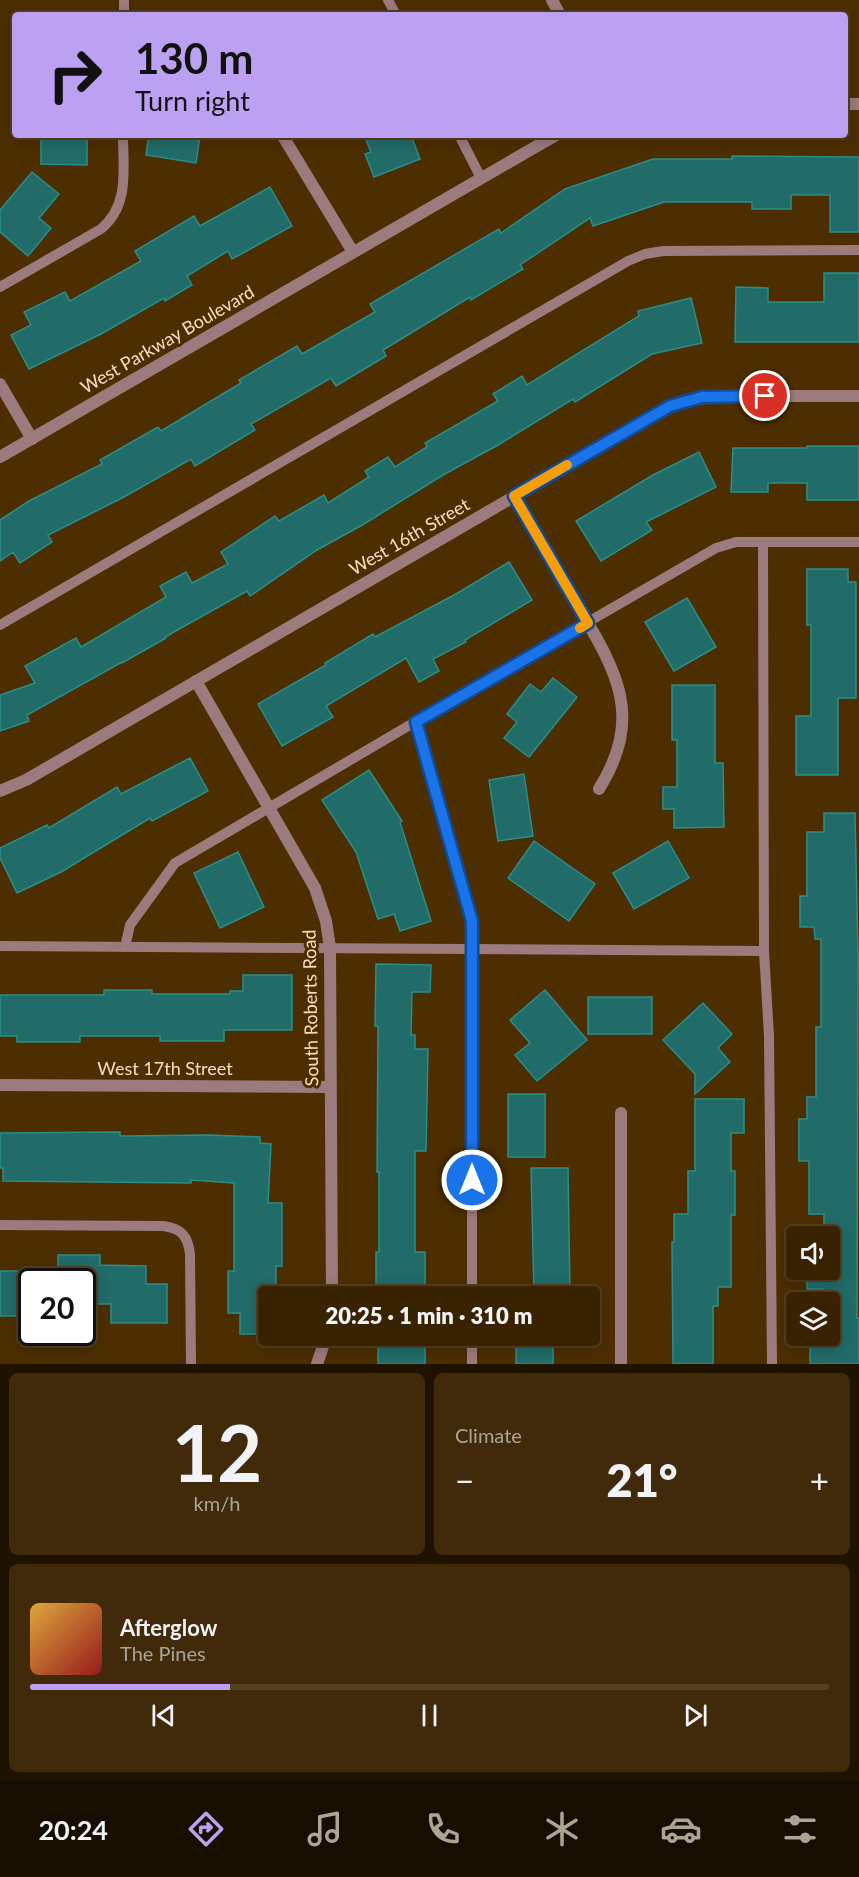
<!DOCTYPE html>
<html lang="en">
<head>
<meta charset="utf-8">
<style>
  :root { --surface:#392200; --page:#402a0a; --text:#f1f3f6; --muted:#aba499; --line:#533f22; --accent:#bca0f2 }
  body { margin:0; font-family:Lato,sans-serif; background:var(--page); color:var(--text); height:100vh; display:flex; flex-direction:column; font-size:22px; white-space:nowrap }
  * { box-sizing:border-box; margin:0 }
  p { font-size:20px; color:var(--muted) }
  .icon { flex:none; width:33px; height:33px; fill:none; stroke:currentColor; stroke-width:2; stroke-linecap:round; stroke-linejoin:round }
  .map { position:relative; height:1364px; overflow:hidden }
  .details { display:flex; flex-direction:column; gap:9px; padding:9px; background:#1f1300; flex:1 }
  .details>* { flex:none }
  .top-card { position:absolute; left:12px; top:12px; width:836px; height:126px; border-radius:6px; box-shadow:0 3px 15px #0003,0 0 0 2px var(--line); background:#bca0f2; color:#111; overflow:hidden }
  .controls { position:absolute; left:786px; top:1226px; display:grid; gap:12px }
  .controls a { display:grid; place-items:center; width:54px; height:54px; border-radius:6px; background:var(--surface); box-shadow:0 3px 15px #0003,0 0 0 2px var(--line); font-size:30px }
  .speed { position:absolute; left:18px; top:1268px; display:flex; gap:12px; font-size:30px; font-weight:700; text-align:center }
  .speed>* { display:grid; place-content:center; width:78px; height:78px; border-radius:50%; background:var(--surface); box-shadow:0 3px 15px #0003,0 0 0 2px var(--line); line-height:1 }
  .speed .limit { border:3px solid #111; border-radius:9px; background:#fff; color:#111 }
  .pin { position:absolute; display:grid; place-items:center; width:51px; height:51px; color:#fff; margin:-26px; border:3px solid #fff; border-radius:50%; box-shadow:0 2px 6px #0007 }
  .me { position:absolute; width:66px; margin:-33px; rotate:0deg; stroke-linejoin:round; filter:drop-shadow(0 0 4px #0008) }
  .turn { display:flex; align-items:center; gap:21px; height:126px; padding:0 24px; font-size:27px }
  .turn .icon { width:78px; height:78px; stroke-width:2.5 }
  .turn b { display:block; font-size:42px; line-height:51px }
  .big { font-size:45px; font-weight:800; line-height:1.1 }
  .details .card { flex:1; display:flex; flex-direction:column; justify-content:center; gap:9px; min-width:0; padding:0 21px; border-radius:9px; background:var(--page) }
  .details .dial { align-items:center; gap:0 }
  .dial b { font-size:78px; line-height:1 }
  .song { display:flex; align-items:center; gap:18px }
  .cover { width:72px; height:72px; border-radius:9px; background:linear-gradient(135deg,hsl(40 70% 55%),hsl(0 70% 35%)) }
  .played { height:6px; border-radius:3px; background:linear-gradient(90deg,var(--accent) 25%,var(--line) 25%) }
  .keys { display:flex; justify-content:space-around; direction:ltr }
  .heat { display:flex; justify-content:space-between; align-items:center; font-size:33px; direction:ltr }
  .details .tiles { flex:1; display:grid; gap:9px; grid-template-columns:1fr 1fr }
  .card:last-child { grid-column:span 2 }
  .trip { position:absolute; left:258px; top:1286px; width:342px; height:60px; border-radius:6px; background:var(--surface); box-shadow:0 3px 15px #0003,0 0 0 2px var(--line); font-weight:800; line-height:60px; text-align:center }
  .tabs { display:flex; height:96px; justify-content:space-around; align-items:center; background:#170e00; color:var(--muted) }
  .tabs .icon { width:42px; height:42px }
  .tabs .current { color:var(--accent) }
  .tabs b { font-size:27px; color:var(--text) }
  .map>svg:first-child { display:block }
  .building { fill:#216b68; stroke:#2a8e8a; stroke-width:1.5 }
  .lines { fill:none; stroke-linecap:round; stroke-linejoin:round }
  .service { stroke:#9b7b7e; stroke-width:10 }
  .minor { stroke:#9b7b7e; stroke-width:12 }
  .route-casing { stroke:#114b97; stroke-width:15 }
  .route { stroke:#1a73e8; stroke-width:10 }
  .slow { stroke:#f59e0b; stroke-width:10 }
  .labels { text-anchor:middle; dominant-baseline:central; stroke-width:6; stroke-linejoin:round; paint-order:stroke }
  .street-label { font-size:18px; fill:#f6dfc3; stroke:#4c2e00 }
</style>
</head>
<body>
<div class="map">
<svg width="859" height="1364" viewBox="0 0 859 1364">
  <rect width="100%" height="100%" fill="#4c2e00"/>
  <g class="building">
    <polygon points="41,135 87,135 87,165 41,164"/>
    <polygon points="149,135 200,135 196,163 146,155"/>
    <polygon points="364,135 411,135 420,159 374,177 365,154 371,152"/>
    <polygon points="732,156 859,157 859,232 830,232 830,195 791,195 791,209 752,209 752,202 664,202 593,226 590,218 520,265 523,269 471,300 470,297 383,350 386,356 336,386 331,378 251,424 255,430 195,466 191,459 122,498 48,535 52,542 20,563 13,552 0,561 0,520 29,501 102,464 100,460 158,427 161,431 241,383 239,380 297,346 302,354 375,312 370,304 499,229 501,233 565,189 653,159 732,159"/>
    <polygon points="32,172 59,194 39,218 51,228 28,256 0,232 0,210"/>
    <polygon points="270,187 292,226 232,259 228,251 187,276 192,285 165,301 164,298 101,334 29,369 11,335 31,325 24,312 65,292 70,301 141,261 135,251 194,216 200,226"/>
    <polygon points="824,273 859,273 859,342 735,342 736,287 768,288 768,302 824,302"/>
    <polygon points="691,298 702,343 652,354 575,402 573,399 498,445 443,475 364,524 317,550 250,596 247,591 165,637 166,638 122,663 122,662 27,715 29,721 0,731 0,695 35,683 25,666 76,638 81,647 166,597 160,586 186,572 192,583 228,564 221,552 275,516 279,521 324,495 328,503 369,477 365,471 388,457 395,467 427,447 425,443 498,401 493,394 522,376 527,385 639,316 638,311"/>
    <polygon points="807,446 859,446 859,500 807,500 807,483 768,483 768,492 731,492 733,448 807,448"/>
    <polygon points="699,452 716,487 646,522 652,530 601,561 576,521 653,475"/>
    <polygon points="509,562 532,600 465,640 466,642 433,659 439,671 419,682 406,658 326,706 333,717 282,746 258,704 326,665 325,663 373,634 375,637 456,594"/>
    <polygon points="807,569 848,569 848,582 856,582 856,698 838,698 838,775 796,775 796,716 811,716 811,625 807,625"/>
    <polygon points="687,598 716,647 674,671 645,622"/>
    <polygon points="553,678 577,697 529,757 504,738 517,722 507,714 530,684 541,692"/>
    <polygon points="672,685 715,685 715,763 723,763 724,827 674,828 674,809 663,809 663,787 677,787 677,740 672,740"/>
    <polygon points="190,758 208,791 152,821 150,818 61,872 17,893 0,858 0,848 47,825 49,828 117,787 121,794"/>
    <polygon points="369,770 402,821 400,822 431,921 400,931 394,914 378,919 356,852 322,800"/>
    <polygon points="524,774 533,836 498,841 489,780"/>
    <polygon points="824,813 855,813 858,953 857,1318 859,1318 859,1364 810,1364 810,1335 830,1335 830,1302 823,1302 823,1289 807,1289 807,1269 830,1269 830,1233 824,1233 824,1214 809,1214 809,1161 799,1161 799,1119 807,1119 807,1097 816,1097 816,1027 821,1027 821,939 815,939 814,927 800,927 800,896 807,896 807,832 824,832"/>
    <polygon points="534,841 595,884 569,921 508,878"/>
    <polygon points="668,841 689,878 634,909 613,873"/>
    <polygon points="238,852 264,907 220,928 194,873"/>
    <polygon points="376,964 431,965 430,992 412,992 411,1035 415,1035 415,1049 428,1049 426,1151 415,1151 415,1252 425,1252 425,1296 376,1296 376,1252 379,1252 379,1172 377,1172 378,1026 375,1026"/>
    <polygon points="243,975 292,975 292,1030 224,1030 224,1041 160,1041 160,1036 80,1036 80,1042 17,1042 17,1036 0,1036 0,995 104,995 104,990 152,990 152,994 230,994 230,991 243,991"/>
    <polygon points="545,990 587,1040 537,1081 515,1055 530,1043 510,1020"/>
    <rect x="588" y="997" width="64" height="37"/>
    <polygon points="703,1003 732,1034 718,1048 730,1062 695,1094 695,1074 663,1040"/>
    <rect x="508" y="1094" width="37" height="63"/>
    <polygon points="695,1099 744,1099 744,1133 731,1133 731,1171 735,1171 735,1215 731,1215 731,1287 718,1287 718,1306 713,1306 713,1364 673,1364 672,1242 674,1242 674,1214 688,1214 688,1171 695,1171"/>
    <polygon points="120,1132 120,1136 207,1135 260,1137 260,1143 271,1144 268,1203 282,1203 282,1266 276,1266 276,1296 268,1296 268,1334 240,1334 240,1313 228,1313 228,1271 234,1271 234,1183 191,1180 191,1183 3,1181 3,1168 0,1168 0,1133"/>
    <polygon points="531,1168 568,1168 570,1296 534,1296"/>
    <polygon points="58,1255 100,1255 100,1265 146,1266 146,1284 167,1284 167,1323 111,1323 111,1304 82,1304 82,1281 58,1281"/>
    <rect x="0" y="1271" width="27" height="45"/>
    <rect x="378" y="1335" width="47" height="29"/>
    <rect x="516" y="1335" width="37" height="29"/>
  </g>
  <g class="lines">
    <g class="service">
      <polyline points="388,0 396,15"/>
      <polyline points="124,15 124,0"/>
      <polyline points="459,135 481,178"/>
      <path d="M 0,287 L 101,229 C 130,205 123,169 123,135"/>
      <polyline points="763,542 764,951"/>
      <polyline points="0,625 628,261 645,254 663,251 859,250"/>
      <polyline points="0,946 764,951 769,1036 772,1364"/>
      <polyline points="125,947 130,925 175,863 415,722"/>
      <path d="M 0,1225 L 163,1226 C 181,1228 188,1236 190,1254 L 191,1364"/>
      <polyline points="472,1296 472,921 415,722 716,548 736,542 859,542"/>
      <polyline points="472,1335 472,1364"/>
    </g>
    <g class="minor">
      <polyline points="552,0 560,15"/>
      <polyline points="844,104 859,104"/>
      <polyline points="284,138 353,252"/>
      <polyline points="0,384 32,439"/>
      <polyline points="0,457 556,135"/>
      <path d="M 514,496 C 534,530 554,565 574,599 C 614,668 646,713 599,789"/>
      <polyline points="196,681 315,888 326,921 330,948 332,1296"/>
      <polyline points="0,791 26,780 670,406 685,401 718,396 859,396"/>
      <polyline points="0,1085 330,1087"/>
      <polyline points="621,1113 621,1364"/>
      <polyline points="317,1364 327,1335"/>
    </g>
  </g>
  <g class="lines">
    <defs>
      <polyline id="route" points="472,1180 472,921 416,722 588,623 514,496 670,406 702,397 765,396"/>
    </defs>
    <use href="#route" class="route-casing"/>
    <use href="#route" class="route"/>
    <polyline class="slow" points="567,465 514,496 588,623 580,628"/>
  </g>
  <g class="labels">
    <g class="street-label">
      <text transform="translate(167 339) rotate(-30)">West Parkway Boulevard</text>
      <text transform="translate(409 536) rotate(-30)">West 16th Street</text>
      <text transform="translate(310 1008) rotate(-91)">South Roberts Road</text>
      <text x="165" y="1068">West 17th Street</text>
    </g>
  </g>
</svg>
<div class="controls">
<a><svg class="icon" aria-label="sound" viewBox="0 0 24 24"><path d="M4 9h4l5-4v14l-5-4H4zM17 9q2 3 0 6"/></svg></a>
<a><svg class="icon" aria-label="layers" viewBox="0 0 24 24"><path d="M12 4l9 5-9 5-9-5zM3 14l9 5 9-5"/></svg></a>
</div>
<div class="speed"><div class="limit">20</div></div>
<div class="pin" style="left:765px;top:396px;background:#d93025"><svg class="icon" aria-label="arrive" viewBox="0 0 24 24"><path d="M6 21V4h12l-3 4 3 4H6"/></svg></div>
<svg class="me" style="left:472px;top:1180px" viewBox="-20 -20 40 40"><circle r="17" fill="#1a73e8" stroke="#fff" stroke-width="3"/><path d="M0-11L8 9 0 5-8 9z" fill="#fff"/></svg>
<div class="trip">20:25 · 1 min · 310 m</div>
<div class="top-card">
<div class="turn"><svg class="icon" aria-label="right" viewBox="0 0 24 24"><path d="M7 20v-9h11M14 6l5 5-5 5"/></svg><div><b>130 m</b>Turn right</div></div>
</div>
</div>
<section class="details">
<div class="tiles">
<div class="card dial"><b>12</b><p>km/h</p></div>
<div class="card"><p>Climate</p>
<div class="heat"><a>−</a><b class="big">21°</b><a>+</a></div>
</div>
<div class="card">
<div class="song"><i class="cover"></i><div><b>Afterglow</b><p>The Pines</p></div></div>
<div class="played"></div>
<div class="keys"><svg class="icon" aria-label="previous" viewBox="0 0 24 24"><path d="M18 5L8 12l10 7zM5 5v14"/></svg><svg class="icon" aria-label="pause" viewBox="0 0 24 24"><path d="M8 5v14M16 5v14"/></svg><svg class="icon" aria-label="next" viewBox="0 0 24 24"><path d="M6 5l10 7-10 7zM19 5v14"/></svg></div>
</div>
</div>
</section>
<nav class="tabs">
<b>20:24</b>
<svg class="icon current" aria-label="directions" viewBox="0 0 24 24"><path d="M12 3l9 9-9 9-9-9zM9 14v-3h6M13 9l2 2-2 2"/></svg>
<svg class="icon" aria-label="music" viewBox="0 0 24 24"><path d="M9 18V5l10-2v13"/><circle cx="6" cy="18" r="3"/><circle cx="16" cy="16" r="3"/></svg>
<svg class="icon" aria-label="phone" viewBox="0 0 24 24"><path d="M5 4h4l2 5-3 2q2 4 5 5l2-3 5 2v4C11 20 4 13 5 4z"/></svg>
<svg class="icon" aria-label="climate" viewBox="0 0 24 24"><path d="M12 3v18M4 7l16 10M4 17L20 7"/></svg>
<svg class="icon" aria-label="car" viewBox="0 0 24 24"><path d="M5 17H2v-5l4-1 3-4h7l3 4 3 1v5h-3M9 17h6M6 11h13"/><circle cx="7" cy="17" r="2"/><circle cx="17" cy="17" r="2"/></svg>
<svg class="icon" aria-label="filters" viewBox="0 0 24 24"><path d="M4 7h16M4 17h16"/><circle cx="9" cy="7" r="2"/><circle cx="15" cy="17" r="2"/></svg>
</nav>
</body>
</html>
